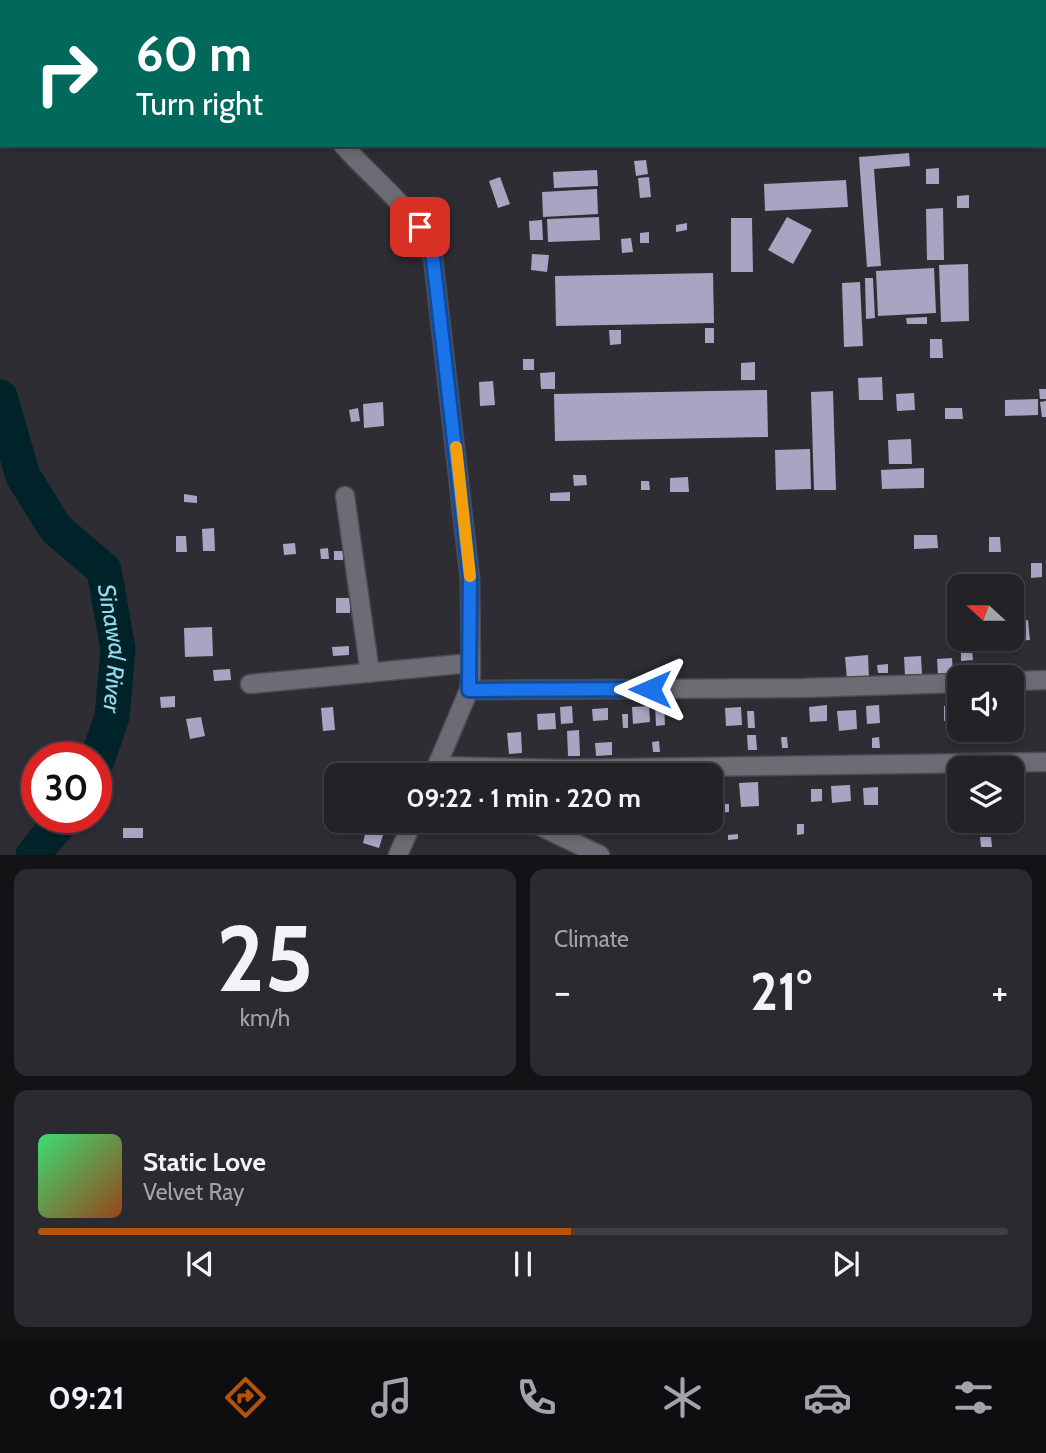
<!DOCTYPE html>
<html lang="en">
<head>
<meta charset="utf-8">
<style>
  :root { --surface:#222227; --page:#2a2a2f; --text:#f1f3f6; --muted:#a2a4a7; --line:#3f3f44; --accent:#b45309 }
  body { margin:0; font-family:Cabin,sans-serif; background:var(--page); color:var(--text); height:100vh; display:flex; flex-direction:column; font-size:26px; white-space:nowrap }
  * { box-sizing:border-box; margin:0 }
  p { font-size:23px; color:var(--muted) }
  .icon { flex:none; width:38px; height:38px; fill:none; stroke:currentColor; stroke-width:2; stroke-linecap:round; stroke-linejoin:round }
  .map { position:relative; height:855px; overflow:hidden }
  .drawer { display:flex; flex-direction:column; gap:14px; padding:14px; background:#131315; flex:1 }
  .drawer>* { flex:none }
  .hud { position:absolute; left:0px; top:0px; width:1046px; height:147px; box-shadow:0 4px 10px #0003,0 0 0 2px var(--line); background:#00695c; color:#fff; overflow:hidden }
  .needle { width:46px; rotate:291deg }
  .controls { position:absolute; left:947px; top:574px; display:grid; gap:14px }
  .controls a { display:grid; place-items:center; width:77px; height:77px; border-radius:14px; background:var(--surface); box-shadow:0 4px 10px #0003,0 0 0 2px var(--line); font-size:35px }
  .speed { position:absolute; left:21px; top:742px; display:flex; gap:14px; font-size:35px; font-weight:700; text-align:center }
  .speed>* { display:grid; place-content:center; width:91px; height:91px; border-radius:50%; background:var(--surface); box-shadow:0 4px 10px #0003,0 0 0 2px var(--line); line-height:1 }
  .speed .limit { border:10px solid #d22; background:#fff; color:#111 }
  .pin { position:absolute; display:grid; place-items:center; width:60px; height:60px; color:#fff; margin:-30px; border-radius:14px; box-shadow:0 4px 10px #0006 }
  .me { position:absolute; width:77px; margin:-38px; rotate:270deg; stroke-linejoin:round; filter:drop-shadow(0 0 5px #0008) }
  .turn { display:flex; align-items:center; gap:24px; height:147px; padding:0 21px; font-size:32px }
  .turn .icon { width:91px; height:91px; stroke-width:2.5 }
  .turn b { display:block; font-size:49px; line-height:60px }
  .big { font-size:52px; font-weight:700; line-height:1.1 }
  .drawer .widget { flex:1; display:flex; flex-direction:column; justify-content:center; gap:10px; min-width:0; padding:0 24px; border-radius:14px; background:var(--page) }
  .drawer .dial { align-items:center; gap:0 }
  .dial b { font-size:91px; line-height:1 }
  .song { display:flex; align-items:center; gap:21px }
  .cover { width:84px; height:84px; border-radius:10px; background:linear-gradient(135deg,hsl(140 70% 55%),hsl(20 70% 35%)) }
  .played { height:7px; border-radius:4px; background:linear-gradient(90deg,var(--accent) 55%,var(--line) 55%) }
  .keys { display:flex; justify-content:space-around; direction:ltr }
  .heat { display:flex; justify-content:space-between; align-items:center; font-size:38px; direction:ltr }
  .drawer .tiles { flex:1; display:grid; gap:14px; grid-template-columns:1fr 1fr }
  .widget:last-child { grid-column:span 2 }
  .trip { position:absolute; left:324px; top:763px; width:399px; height:70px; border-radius:14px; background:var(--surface); box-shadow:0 4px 10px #0003,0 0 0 2px var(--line); font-weight:700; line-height:70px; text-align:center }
  .tab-bar { display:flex; height:112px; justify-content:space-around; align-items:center; background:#0e0e10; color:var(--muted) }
  .tab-bar .icon { width:49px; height:49px }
  .tab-bar .current { color:var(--accent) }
  .tab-bar b { font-size:32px; color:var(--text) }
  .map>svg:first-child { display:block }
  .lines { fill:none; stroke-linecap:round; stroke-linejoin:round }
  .river { stroke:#00232a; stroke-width:35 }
  .building { fill:#a8a4c2 }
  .street-casing { stroke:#4c4b51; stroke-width:21 }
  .street { stroke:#6d6c74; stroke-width:18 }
  .route-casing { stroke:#114b97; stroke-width:18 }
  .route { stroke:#1a73e8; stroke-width:12 }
  .slow { stroke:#f59e0b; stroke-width:12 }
  .labels { text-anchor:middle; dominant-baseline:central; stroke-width:7; stroke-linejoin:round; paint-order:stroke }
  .water-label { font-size:24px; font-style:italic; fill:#94dbe9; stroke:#161519 }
</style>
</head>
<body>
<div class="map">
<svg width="1046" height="855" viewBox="0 0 1046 855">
  <rect width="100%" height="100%" fill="#2e2d34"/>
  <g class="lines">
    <g class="river">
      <polyline points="35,0 36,2"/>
      <polyline points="0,120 2,120"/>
      <path id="s1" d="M 0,397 L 23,476 L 56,529 L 104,570 L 118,649 L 112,717 L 96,763"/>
      <polyline points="33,855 64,817"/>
    </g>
  </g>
  <g class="building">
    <polygon points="909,153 910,166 874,169 881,266 867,267 859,157"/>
    <polygon points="646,160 648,174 636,176 634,161"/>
    <polygon points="939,168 939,184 926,184 926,169"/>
    <polygon points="597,170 598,186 554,188 553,172"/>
    <polygon points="500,177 510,204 498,208 489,181"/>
    <polygon points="649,177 651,197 640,198 638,178"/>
    <polygon points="846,180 848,207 765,211 764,184"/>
    <polygon points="597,189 598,214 543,217 542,192"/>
    <polygon points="969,195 969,208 957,208 957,196"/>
    <polygon points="943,208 944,260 927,260 926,209"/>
    <polygon points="599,217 600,240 548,242 547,219"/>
    <polygon points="787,217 812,230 793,264 768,250"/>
    <polygon points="731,218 752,218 753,272 731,272"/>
    <polygon points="542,220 543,240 530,240 529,221"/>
    <polygon points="687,223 687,230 676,232 676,225"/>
    <polygon points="649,232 649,243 640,243 640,233"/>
    <polygon points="631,238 633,252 622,253 621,239"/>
    <polygon points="532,254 549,255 547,272 531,270"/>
    <polygon points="968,264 969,321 941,322 939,265"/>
    <polygon points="934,268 936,313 878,316 876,271"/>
    <polygon points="713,273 714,323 556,326 555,276"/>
    <polygon points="865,278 873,278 875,318 866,319"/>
    <polygon points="860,282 863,346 844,347 842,283"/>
    <polygon points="927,317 927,324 907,324 906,318"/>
    <rect x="705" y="328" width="9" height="15"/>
    <polygon points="609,330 621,330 621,344 610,345"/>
    <polygon points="930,339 942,339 943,358 930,358"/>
    <rect x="523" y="359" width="11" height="11"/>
    <polygon points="755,362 755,380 741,380 741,363"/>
    <polygon points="555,372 555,389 541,389 540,373"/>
    <polygon points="882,377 883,400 859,400 858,378"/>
    <polygon points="493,381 495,405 480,406 479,382"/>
    <polygon points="1039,389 1046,389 1046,399 1040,399"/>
    <polygon points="767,390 768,437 555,441 554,394"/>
    <polygon points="833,391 836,490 814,490 811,392"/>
    <polygon points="914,393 915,410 897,411 896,394"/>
    <polygon points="1038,399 1038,415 1005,416 1005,400"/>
    <polygon points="1046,401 1046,417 1042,417 1040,402"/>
    <polygon points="383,402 384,426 364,428 363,404"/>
    <polygon points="358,408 360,421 351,422 349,410"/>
    <polygon points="945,408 962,408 963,419 945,419"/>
    <polygon points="911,439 912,464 889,464 888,440"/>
    <polygon points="810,449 811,489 776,490 775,450"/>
    <polygon points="924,468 924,488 882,489 881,470"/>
    <polygon points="573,475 586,475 587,485 574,486"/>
    <polygon points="688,477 689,492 670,492 670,478"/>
    <polygon points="641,481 649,481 650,490 641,490"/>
    <polygon points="570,492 570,501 550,501 550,493"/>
    <polygon points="184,494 197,496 197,503 184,502"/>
    <polygon points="214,528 215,551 203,551 202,529"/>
    <polygon points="914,535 937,535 938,548 914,549"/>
    <polygon points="176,536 186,536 187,552 176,552"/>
    <polygon points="989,537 1000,537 1001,552 989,552"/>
    <polygon points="295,543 296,554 284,555 283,544"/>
    <polygon points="328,548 329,559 321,559 320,549"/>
    <rect x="334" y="551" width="9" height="9"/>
    <polygon points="1031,563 1042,563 1042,577 1031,578"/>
    <rect x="336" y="598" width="14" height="15"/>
    <polygon points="1028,620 1030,640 1017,641 1016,621"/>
    <polygon points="212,627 213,656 185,657 184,628"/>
    <polygon points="349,646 349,655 333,656 332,647"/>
    <polygon points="961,649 972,649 973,660 961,661"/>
    <polygon points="868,655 869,678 847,680 845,657"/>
    <polygon points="921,656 922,674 905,675 904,657"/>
    <polygon points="952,658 953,675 938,675 937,659"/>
    <polygon points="888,664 888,673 878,673 877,665"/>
    <polygon points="230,669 231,680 214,681 213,670"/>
    <polygon points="175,696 175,707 161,708 160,697"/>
    <polygon points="655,704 664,704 665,725 656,726"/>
    <polygon points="827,705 827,721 810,722 809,707"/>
    <polygon points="879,705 880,723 867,724 866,706"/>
    <polygon points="572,706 573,723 561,724 560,707"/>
    <polygon points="649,706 650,722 633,724 632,707"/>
    <polygon points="944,706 953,706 954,721 944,721"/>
    <polygon points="333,707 335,730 323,731 321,708"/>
    <polygon points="741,707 742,725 726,726 725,708"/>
    <polygon points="608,708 608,720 593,721 592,709"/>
    <polygon points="856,710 857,729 839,731 837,711"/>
    <polygon points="747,711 754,711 755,728 748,728"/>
    <polygon points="555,713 556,729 538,730 537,714"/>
    <polygon points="622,714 628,714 628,728 623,728"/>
    <polygon points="201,717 205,736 190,739 186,719"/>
    <polygon points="579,730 580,756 568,756 567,731"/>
    <polygon points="521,732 522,753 509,754 507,733"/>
    <polygon points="747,735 756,735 757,750 748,750"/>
    <polygon points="781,737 787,737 788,748 782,748"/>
    <polygon points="879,737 880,748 872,748 872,738"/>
    <polygon points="659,741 660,752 653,752 652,742"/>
    <polygon points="612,742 612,755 596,756 595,743"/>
    <polygon points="758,782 759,806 741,807 739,783"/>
    <polygon points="724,784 724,799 710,800 710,785"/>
    <polygon points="850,785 851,801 832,803 831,786"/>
    <polygon points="878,787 878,805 864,805 863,788"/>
    <polygon points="811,789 822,789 822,801 811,802"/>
    <polygon points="720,804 729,804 729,812 720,813"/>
    <polygon points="579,821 593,821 594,825 579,825"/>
    <polygon points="797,824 804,824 804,834 797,835"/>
    <rect x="123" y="828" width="20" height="10"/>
    <polygon points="366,830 383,835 379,848 363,843"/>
    <polygon points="738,834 738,839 728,840 728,835"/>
    <polygon points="980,837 991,837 992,847 981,847"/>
  </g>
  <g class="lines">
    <defs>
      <g id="street">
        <path d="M 343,145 C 376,183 416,208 433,258 L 470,579 L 471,675 L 469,690 L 433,775"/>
        <polyline points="345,496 370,673"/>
        <polyline points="1012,681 1046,680"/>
        <polyline points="250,684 471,663"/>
        <polyline points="469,690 805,688 959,683"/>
        <polyline points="437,766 563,769 1046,762"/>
        <polyline points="529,821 600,855"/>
        <polyline points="398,855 413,821"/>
      </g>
    </defs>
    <use href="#street" class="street-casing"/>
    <use href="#street" class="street"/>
  </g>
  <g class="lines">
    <defs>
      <polyline id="route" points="420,227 433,258 470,579 469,690 650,689"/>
    </defs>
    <use href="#route" class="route-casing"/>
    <use href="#route" class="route"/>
    <polyline class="slow" points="456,447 470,576"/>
  </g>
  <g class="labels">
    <g class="water-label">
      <text stroke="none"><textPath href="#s1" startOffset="287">Sinawal River</textPath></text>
    </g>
  </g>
</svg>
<div class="controls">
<a><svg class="needle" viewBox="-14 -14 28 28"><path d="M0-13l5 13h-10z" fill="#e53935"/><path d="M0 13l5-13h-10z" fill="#a2a4a7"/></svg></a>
<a><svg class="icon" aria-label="sound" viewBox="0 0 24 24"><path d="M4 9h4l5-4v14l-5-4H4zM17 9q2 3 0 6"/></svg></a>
<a><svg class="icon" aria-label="layers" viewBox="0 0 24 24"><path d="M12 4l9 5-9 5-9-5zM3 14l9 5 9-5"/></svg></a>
</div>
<div class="speed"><div class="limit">30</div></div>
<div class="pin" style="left:420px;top:227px;background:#d93025"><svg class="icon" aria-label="arrive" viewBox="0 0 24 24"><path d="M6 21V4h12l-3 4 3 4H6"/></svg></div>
<svg class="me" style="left:650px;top:689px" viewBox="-20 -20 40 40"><path d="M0-17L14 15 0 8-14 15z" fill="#1a73e8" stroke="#fff" stroke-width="4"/></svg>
<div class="trip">09:22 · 1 min · 220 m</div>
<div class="hud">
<div class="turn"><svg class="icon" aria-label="right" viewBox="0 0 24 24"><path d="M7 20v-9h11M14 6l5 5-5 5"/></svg><div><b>60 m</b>Turn right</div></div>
</div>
</div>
<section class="drawer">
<div class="tiles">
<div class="widget dial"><b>25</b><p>km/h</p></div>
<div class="widget"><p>Climate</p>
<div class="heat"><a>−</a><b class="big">21°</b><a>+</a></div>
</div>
<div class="widget">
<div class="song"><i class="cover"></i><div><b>Static Love</b><p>Velvet Ray</p></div></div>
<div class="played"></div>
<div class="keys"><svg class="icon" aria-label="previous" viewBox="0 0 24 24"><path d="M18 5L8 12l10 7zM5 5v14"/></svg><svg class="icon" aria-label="pause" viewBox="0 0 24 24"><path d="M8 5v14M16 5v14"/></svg><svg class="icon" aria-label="next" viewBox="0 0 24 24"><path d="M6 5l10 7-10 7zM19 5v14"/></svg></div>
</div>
</div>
</section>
<nav class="tab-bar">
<b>09:21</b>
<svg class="icon current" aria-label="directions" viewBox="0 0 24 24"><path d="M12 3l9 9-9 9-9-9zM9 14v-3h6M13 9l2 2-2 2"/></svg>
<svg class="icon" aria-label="music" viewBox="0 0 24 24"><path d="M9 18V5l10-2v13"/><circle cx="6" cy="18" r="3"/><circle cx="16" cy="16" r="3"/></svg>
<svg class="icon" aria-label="phone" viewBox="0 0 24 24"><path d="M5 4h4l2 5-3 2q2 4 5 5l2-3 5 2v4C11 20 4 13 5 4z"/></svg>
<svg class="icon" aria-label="climate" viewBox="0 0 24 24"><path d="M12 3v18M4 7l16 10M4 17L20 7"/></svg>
<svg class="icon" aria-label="car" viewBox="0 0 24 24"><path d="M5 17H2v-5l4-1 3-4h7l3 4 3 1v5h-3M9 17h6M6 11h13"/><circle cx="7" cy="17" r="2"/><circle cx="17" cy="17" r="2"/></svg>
<svg class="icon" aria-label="filters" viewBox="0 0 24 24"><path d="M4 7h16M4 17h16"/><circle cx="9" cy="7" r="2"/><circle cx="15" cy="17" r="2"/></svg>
</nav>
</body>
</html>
